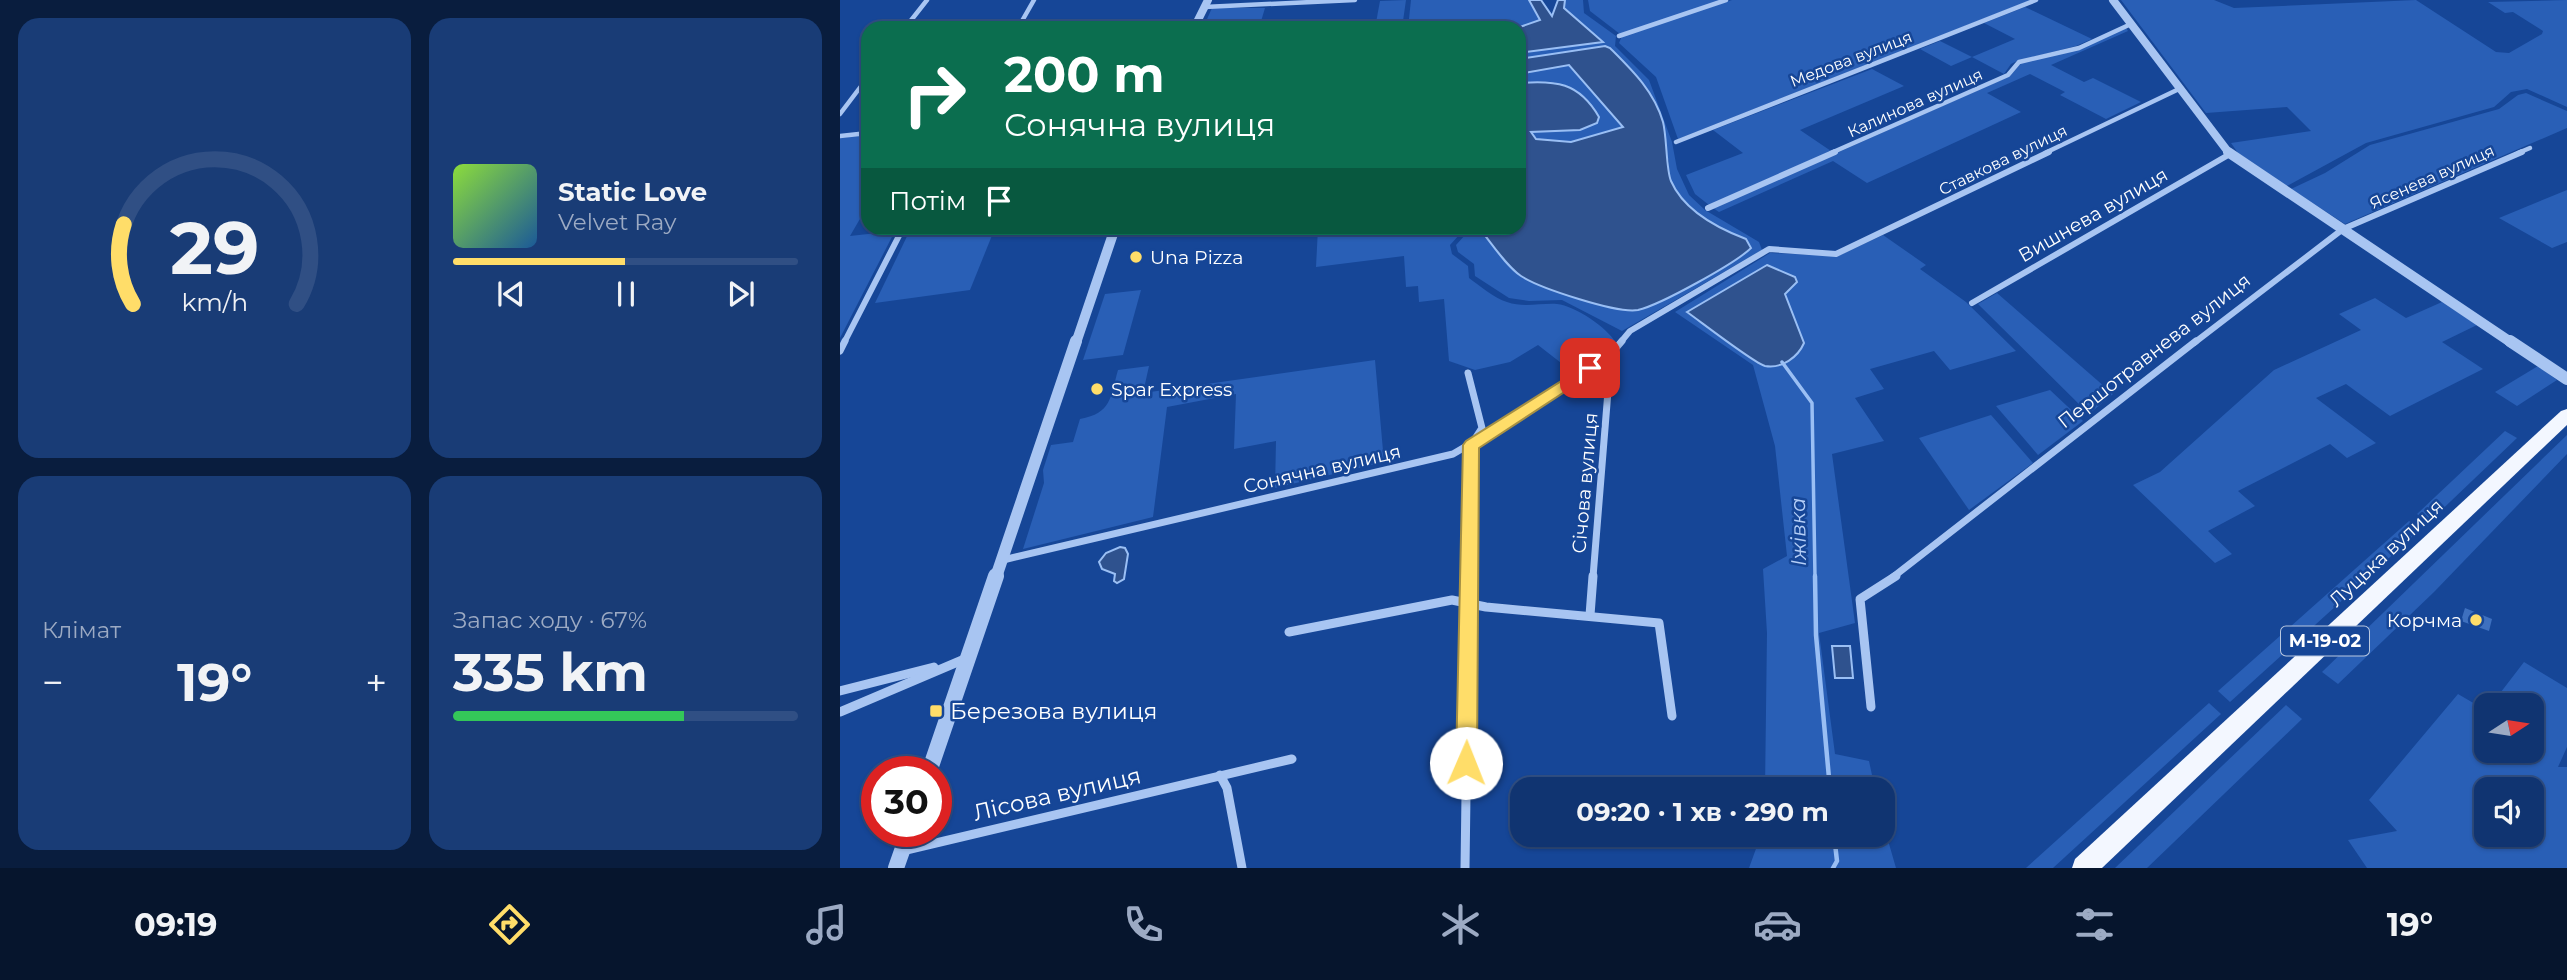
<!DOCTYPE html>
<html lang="uk">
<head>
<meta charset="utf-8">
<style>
  :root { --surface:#103471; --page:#193c76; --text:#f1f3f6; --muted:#9caac3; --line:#304f84; --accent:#ffdd69 }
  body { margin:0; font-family:Montserrat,sans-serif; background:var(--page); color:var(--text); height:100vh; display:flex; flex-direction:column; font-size:26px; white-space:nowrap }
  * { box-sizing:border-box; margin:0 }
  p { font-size:23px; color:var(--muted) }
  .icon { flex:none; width:38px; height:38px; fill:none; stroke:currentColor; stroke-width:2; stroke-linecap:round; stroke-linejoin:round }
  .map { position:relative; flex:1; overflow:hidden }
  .details { display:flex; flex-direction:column; gap:18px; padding:18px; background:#091d3e; width:840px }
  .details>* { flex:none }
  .hud { position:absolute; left:21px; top:21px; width:665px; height:214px; border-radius:21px; box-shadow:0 2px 5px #0004,0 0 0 2px var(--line); background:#0b6e4f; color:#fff; overflow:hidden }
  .needle { width:46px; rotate:78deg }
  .fabs { position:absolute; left:1634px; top:693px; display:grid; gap:14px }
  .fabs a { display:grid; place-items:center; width:70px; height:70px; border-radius:14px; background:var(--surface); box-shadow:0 2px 5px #0004,0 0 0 2px var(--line); font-size:35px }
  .speed { position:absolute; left:21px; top:756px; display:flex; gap:14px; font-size:35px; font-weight:700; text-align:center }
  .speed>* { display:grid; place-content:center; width:91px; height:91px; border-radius:50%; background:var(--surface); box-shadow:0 2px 5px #0004,0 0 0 2px var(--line); line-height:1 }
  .speed .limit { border:10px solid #d22; background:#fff; color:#111 }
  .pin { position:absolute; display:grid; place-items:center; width:60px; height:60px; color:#fff; margin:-30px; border-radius:14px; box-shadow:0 4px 10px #0006 }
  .me { position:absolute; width:77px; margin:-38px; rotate:1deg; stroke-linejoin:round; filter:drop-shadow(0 0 5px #0008) }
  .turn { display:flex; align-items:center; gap:24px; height:147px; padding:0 28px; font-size:32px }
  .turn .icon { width:91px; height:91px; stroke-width:2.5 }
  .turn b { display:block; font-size:49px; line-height:60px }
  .then { display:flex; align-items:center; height:66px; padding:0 28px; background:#0003; gap:14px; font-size:26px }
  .big { font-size:52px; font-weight:700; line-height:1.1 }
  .details .tile { flex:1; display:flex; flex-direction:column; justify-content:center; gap:10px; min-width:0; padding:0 24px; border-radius:21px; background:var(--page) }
  .details .dial { align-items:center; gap:0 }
  .dial svg { height:182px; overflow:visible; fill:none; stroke:var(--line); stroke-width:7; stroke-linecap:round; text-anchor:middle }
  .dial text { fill:var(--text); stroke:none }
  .song { display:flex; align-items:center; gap:21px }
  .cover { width:84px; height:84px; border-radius:10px; background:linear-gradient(135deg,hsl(90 70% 55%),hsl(210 70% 35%)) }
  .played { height:7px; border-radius:4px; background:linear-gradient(90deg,var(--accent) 50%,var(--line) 50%) }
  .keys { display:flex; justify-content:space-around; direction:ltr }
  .heat { display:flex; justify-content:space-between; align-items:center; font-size:38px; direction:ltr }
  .charge { height:10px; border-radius:5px; background:linear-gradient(90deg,#34c759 67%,var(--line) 0) }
  .details .tiles { flex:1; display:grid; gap:18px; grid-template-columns:repeat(2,1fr) }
  .trip { position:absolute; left:670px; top:777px; width:385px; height:70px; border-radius:21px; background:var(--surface); box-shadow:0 2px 5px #0004,0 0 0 2px var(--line); font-weight:700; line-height:70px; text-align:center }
  .menu { display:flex; height:112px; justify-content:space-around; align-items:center; background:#06152d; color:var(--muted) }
  .menu .icon { width:49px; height:49px }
  .menu .active { color:var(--accent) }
  .menu b { font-size:32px; color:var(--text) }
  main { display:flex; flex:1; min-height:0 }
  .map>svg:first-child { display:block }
  .green { fill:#295fb6; fill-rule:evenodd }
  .water { fill:#2f528e; stroke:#9abff4; stroke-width:2 }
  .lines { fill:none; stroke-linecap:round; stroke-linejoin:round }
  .stream-far1 { stroke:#9abff4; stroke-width:3.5 }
  .stream { stroke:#9abff4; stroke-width:4.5 }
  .building { fill:#3e70bf }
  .minor-far3 { stroke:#a8c5f2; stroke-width:4.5 }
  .minor-far2 { stroke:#a8c5f2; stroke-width:6 }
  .minor-far1 { stroke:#a8c5f2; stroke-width:7 }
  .minor { stroke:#a8c5f2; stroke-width:9 }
  .tertiary-far3 { stroke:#a8c5f2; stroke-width:8 }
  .tertiary-far2 { stroke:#a8c5f2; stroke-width:10 }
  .tertiary-far1 { stroke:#a8c5f2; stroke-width:12 }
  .tertiary { stroke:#a8c5f2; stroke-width:16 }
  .primary { fill:#f3f7ff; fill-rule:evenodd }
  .route { fill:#ffdd69; stroke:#a69044; stroke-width:2 }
  .poi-dot { fill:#ffdd69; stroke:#164697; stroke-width:2.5 }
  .labels { text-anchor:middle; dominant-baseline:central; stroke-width:5; stroke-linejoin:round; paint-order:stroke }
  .far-street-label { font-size:16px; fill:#fff; stroke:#164697 }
  .shield { fill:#164697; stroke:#b9c8e0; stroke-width:2 }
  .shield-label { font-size:18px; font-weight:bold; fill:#fff }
  .street-label { font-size:19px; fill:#fff; stroke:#164697 }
  .poi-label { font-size:19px; fill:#fff; stroke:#164697; text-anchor:start }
  .water-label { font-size:21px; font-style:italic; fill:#b5cff8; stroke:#164697 }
  .near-poi-label { font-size:23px; fill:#fff; stroke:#164697; text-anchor:start }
  .near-street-label { font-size:23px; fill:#fff; stroke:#164697 }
</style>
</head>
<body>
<main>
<section class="details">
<div class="tiles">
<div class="tile dial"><svg viewBox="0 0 100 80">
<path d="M14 69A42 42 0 1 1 86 69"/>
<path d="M14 69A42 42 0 0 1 10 34" stroke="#ffdd69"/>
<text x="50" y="56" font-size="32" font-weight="700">29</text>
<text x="50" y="72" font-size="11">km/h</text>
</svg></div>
<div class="tile">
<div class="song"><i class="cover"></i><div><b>Static Love</b><p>Velvet Ray</p></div></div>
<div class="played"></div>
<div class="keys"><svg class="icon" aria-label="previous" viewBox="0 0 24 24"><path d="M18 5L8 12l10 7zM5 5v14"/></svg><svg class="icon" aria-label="pause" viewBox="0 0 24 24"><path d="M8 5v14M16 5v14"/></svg><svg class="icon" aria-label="next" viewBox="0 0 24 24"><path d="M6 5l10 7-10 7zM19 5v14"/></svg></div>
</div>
<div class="tile"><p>Клімат</p>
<div class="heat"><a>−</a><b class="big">19°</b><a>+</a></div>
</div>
<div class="tile"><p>Запас ходу · 67%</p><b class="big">335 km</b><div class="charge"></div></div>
</div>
</section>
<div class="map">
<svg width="1727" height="868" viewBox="0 0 1727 868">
  <rect width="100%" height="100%" fill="#164697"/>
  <g class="green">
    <polygon points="566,0 562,28 535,28 540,1"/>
    <polygon points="571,0 689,0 700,20 677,28 568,28"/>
    <path d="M 725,0 L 743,0 L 744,13 L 776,36 L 775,46 L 809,80 L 832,142 L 837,169 L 849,195 L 865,210 L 919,242 L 922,250 L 782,331 L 722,300 L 689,301 L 669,298 L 635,276 L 634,264 L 618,252 L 616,245 L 626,234 L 626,228 L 639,228 L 680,275 L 776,309 L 798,310 L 850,286 L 904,255 L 906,239 C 880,229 837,207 830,178 C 828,173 829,166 829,161 L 770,48 L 679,59 L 679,53 L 762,42 L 723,7 Z"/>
    <polygon points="748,0 881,0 780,34 750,11"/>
    <polygon points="892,0 1191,0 838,139 816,77 779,43 782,36"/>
    <polygon points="1281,0 1374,0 1394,8 1576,0 1656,52 1669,53 1702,34 1703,31 1673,12 1665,13 1648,2 1727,0 1727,107 1687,89 1671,92 1654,107 1526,143 1447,186 1398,153 1391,143 1471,131 1447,107 1366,113"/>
    <polygon points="1185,7 1252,39 1236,46 1177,61 1171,64 1164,74 1132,57 1111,66 1080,49 1100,41 1132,57 1175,39 1144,23"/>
    <polygon points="372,8 425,8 419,28 363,28"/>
    <polygon points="1286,28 1288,31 1211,65 1244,82 1253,78 1301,102 1266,119 1220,95 1225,92 1190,74 1147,93 1181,112 1027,183 993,161 879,212 873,208 1170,76 1181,63 1240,49"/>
    <path d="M 728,65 L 734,69 L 784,127 L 731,142 L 696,139 L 690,132 L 740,130 L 756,111 C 726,82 721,79 679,83 L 679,74 Z"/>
    <polygon points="1032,69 1064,86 960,130 991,151 869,205 855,194 846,175 903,153 873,130"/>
    <polygon points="1686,93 1727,111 1727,128 1505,224 1451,189 1485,173 1530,145 1659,109 1678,95"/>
    <polygon points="28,135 28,205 10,236 55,231 0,338 0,138"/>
    <polygon points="1727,190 1727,242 1712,248 1659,218"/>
    <polygon points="71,228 155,228 130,290 35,303"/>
    <path d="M 478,228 L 620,228 L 620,234 L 610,245 L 612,254 L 628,266 L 629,278 C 640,286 654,298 667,302 C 683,308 700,303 717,304 C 735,306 767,327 776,343 L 734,373 L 698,345 L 670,362 L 635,370 L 609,361 L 604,299 L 579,302 L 578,286 L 566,287 L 564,256 L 476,267 Z"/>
    <polygon points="1043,235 1086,265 1080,269 1126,302 1176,351 1110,370 1094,351 1030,369 1044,389 1015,398 1044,441 992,454 1015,623 979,633 995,754 1029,761 1035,789 925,789 927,633 923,569 947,556 935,446 913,365 835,312 930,253 998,256"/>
    <polygon points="301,290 283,355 243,360 265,294"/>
    <polygon points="1157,293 1273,394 1249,414 1138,304"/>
    <polygon points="1535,298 1566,318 1602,302 1637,325 1602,342 1643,369 1550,416 1506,384 1476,398 1536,443 1507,458 1490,444 1398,491 1415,506 1368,531 1392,554 1375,563 1293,485 1320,472 1434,370 1521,330 1499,314"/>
    <path d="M 535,360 L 544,462 L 435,488 L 436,441 L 394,449 L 396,394 L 327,407 L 313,517 L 183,549 L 204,483 L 203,470 L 211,445 L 233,442 L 240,419 C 272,413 270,398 278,370 L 309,366 L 303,393 Z"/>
    <polygon points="1698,366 1717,380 1677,406 1655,392"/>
    <polygon points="1210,390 1243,421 1198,455 1156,406"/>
    <polygon points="1151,415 1193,463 1129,510 1079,438"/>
    <polygon points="1665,431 1677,438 1589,522 1577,514"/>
    <polygon points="1727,435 1727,454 1594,592 1498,684 1482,672"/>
    <polygon points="1569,521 1581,529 1390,702 1378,691"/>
    <path d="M 1684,662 L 1727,688 L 1727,747 L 1718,767 L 1727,767 L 1727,868 L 1527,868 L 1508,840 L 1557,831 L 1529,800 L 1618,694 L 1647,711 L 1647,751 L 1692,751 L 1692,705 L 1651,705 ZM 1647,789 L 1692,789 L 1692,835 L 1647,835 Z"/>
    <polygon points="1369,703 1381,714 1213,868 1186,868"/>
    <polygon points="1446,705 1462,719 1307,868 1275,868"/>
    <polygon points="1043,823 1056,868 909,868 921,835 1043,835"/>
  </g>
  <g class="water">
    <polygon points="689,0 701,0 712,16 718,0 725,0 724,8 763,42 679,53 677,28 700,20"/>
    <path d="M 765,46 L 770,48 C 792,70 814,91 823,122 C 827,137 826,170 831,181 C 844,211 877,228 906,239 L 911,248 C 896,263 820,305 798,310 C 778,314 699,288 681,276 C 665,265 651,242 639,228 L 679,228 L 679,143 L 685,141 L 679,124 L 679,83 C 715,80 739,82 759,117 L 757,123 L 740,130 L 691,132 L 696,139 L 731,142 L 783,127 L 729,65 L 679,74 L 679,59 Z"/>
    <path d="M 927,265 L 955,277 L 957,282 L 945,294 L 964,343 C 958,357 942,369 925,366 C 914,363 861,322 847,312 Z"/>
    <polygon points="280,547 285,548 288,554 284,579 277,583 274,581 275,574 262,569 259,562 266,553"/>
    <polygon points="992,646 1010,646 1013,678 995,678"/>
  </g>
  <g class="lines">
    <polyline class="stream-far1" points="942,362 972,403 975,577"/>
    <g class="stream">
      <polyline points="975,576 976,635 990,789"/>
      <polyline points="993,868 997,861 994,835"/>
    </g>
  </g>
  <polygon class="building" points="1625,608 1652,619 1649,631 1621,621"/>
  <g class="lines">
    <g class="minor-far3">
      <polyline points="364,7 515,0"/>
      <polyline points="65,28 87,0"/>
      <polyline points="178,28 194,0"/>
      <polyline points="779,36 886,0"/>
      <polyline points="0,114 28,77"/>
      <polyline points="0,136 28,133"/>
      <polyline points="836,142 1196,0"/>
      <polyline points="991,153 1168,75 1179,62 1239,48 1291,24"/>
      <polyline points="1205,153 1339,89"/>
      <polyline points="1678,153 1690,148"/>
    </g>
    <g class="minor-far2">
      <polyline points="868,208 995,152"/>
      <polyline points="1132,303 1390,154"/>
      <polyline points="4,343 63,228"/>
      <polyline points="780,343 790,331 929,249 996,254 1209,152"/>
      <polyline points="1354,343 1503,229 1682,152"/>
    </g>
    <g class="minor-far1">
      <polyline points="0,351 5,341"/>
      <polyline points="628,373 642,428 631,445 629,577"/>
      <polyline points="163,560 613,454 686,411 771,354 782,341"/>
      <polyline points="753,577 771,354"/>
      <polyline points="1053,577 1356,341"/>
    </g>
    <g class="minor">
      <polyline points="750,615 753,576"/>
      <polyline points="449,632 612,600 646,607 819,623 832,716"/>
      <polyline points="0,691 94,667"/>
      <polyline points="1031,707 1020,599 1056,576"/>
      <polyline points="0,712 127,658"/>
      <polyline points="380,775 387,788 402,868"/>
      <polyline points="62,851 452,759"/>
      <polyline points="625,868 629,576"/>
    </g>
    <g class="tertiary-far3">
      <polyline points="1273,0 1389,153"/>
      <polyline points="354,28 368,0"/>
    </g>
    <g class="tertiary-far2">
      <polyline points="1388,152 1672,343"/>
      <polyline points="236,343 275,228"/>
    </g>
    <g class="tertiary-far1">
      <polyline points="1670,341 1727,379"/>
      <polyline points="156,577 236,341"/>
    </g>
    <g class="tertiary">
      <polyline points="89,772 156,576"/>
      <polyline points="56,868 69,831"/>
    </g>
    <polygon class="primary" points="1727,409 1727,425 1262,868 1232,868 1235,859 1721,411"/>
  </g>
  <polygon class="route" points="750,363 757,368 755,372 639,448 637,763 634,770 626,773 619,770 616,763 623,445 626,441"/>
  <g class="poi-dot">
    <circle cx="296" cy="257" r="7"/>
    <circle cx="257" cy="389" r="7"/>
    <circle cx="1636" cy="620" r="7"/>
    <rect x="89" y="704" width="14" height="14" rx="3.5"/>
  </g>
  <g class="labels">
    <g class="far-street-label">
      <text transform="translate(1011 59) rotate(-21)">Медова вулиця</text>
      <text transform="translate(1075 103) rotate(-24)">Калинова вулиця</text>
      <text transform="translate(1163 160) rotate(-26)">Ставкова вулиця</text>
      <text transform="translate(1592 177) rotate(-24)">Ясенева вулиця</text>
    </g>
    <rect class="shield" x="1441" y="626.5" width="88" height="29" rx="5"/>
    <g class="shield-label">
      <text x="1485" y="641">М-19-02</text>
    </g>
    <g class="street-label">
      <text transform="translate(1253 215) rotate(-30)">Вишнева вулиця</text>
      <text transform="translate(1314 351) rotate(-38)">Першотравнева вулиця</text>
      <text transform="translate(482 469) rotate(-13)">Сонячна вулиця</text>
      <text transform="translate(745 483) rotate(-85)">Січова вулиця</text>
      <text transform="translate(1546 553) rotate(-43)">Луцька вулиця</text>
    </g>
    <g class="poi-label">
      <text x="310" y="257">Una Pizza</text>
      <text x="271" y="389">Spar Express</text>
      <text x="1622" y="620" text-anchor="end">Корчма</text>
    </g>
    <g class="water-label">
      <text transform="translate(958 532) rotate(-91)">Іжівка</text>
    </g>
    <g class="near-poi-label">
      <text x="110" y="711">Березова вулиця</text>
    </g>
    <g class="near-street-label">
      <text transform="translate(217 794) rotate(-13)">Лісова вулиця</text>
    </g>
  </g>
</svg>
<div class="fabs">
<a><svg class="needle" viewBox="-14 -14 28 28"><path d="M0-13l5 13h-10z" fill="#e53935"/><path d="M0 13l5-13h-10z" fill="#9caac3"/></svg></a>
<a><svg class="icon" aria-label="sound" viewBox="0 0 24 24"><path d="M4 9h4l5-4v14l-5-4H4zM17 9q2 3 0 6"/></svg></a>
</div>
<div class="speed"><div class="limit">30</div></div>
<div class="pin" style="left:750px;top:368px;background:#d93025"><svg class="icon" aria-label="arrive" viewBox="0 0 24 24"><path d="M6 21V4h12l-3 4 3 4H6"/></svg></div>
<svg class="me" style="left:626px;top:763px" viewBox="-20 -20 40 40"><circle r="19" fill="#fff"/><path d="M0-13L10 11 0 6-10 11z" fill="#ffdd69"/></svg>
<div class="trip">09:20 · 1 хв · 290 m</div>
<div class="hud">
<div class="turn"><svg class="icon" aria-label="right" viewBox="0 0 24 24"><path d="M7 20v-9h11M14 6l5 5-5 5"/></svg><div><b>200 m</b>Сонячна вулиця</div></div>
<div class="then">Потім<svg class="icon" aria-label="arrive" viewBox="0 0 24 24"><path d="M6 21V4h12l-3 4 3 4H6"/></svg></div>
</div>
</div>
</main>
<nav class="menu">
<b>09:19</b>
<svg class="icon active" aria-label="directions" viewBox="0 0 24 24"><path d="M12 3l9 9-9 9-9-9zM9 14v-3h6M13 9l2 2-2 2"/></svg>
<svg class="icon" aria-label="music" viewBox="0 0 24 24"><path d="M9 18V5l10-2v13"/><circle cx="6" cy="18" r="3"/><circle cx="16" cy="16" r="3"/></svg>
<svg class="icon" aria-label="phone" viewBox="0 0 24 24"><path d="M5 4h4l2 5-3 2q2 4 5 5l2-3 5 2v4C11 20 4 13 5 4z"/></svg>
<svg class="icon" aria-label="climate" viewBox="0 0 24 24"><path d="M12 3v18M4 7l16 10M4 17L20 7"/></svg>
<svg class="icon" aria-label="car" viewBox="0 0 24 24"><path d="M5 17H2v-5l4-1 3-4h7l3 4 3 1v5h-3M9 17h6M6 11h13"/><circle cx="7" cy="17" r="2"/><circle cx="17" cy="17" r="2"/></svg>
<svg class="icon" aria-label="filters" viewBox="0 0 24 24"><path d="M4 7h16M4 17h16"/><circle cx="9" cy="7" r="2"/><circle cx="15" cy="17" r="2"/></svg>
<b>19°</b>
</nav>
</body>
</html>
